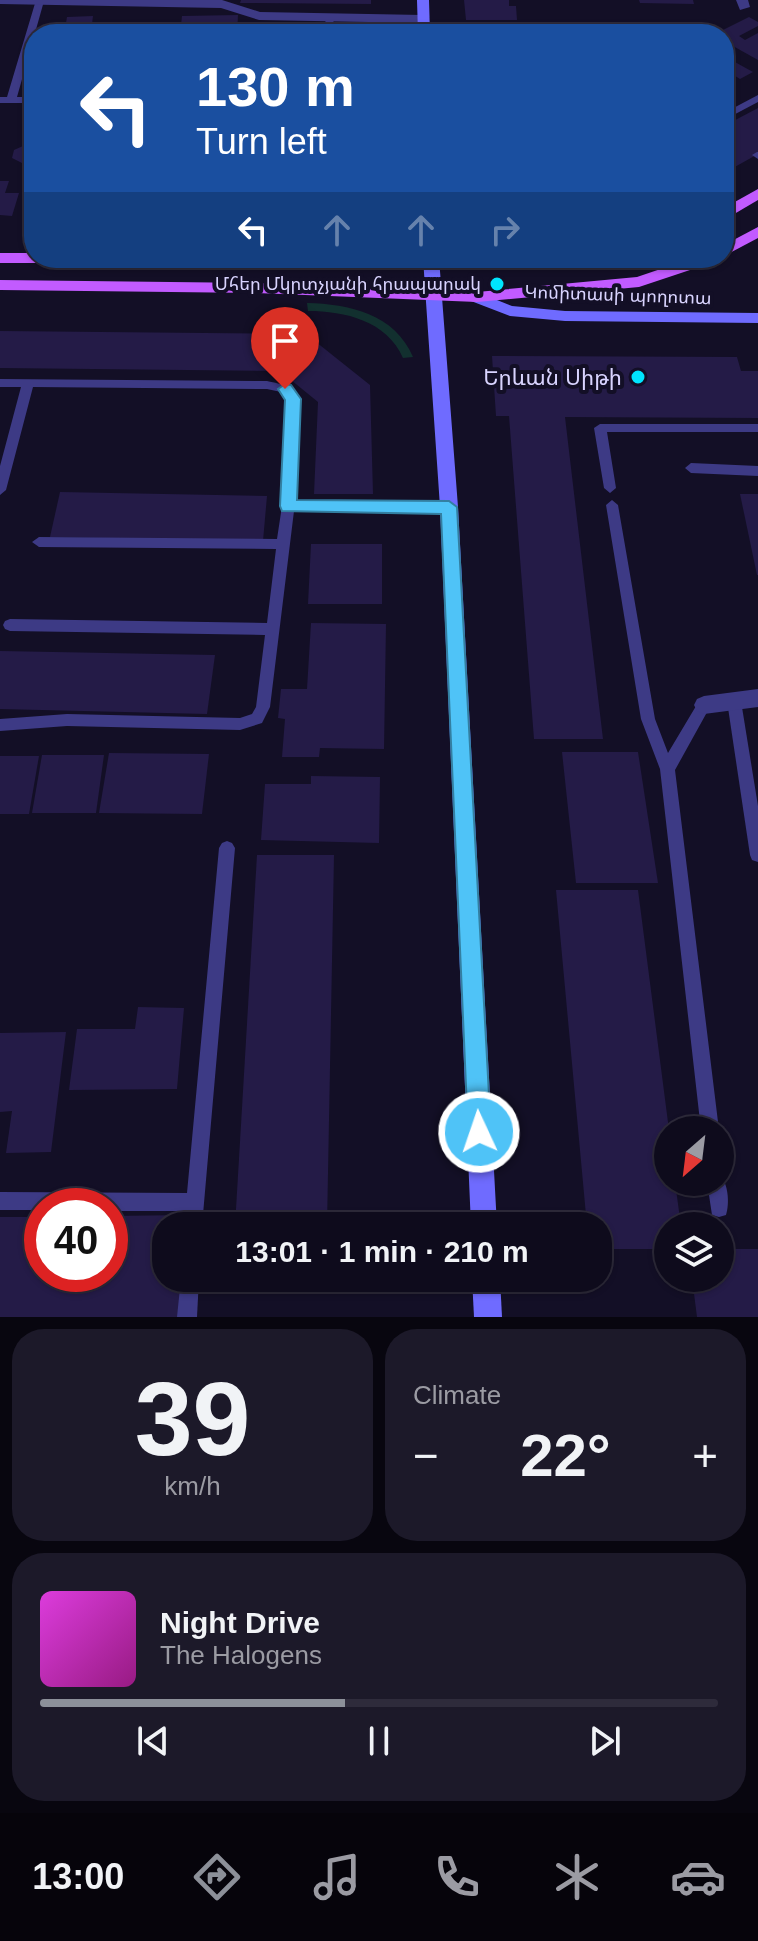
<!DOCTYPE html>
<html lang="en">
<head>
<meta charset="utf-8">
<style>
  :root { --surface:#0e0b1c; --page:#1c1929; --text:#f1f3f6; --muted:#9b9ba3; --line:#2e2b3b; --accent:#8c9099 }
  body { margin:0; font-family:Helvetica,"Noto Sans Armenian",sans-serif; background:var(--page); color:var(--text); height:100vh; display:flex; flex-direction:column; font-size:30px; white-space:nowrap }
  * { box-sizing:border-box; margin:0 }
  p { font-size:26px; color:var(--muted) }
  .icon { flex:none; width:44px; height:44px; fill:none; stroke:currentColor; stroke-width:2; stroke-linecap:round; stroke-linejoin:round }
  .map { position:relative; height:1317px; overflow:hidden }
  .details { display:flex; flex-direction:column; gap:12px; padding:12px; background:#08060f; flex:1 }
  .details>* { flex:none }
  .banner { position:absolute; left:24px; top:24px; width:710px; height:244px; border-radius:32px; box-shadow:0 2px 6px #0004,0 0 0 2px var(--line); background:#1a4fa0; color:#fff; overflow:hidden }
  .needle { width:52px; rotate:208deg }
  .buttons { position:absolute; left:654px; top:1116px; display:grid; gap:16px }
  .buttons a { display:grid; place-items:center; width:80px; height:80px; border-radius:50%; background:var(--surface); box-shadow:0 2px 6px #0004,0 0 0 2px var(--line); font-size:40px }
  .speed { position:absolute; left:24px; top:1188px; display:flex; gap:16px; font-size:40px; font-weight:700; text-align:center }
  .speed>* { display:grid; place-content:center; width:104px; height:104px; border-radius:50%; background:var(--surface); box-shadow:0 2px 6px #0004,0 0 0 2px var(--line); line-height:1 }
  .speed .limit { border:12px solid #d22; background:#fff; color:#111 }
  .pin { position:absolute; display:grid; place-items:center; width:68px; height:68px; color:#fff; margin:-82px -34px; border-radius:50% 50% 50% 0; rotate:-45deg; box-shadow:0 0 8px #0007 }
  .pin .icon { rotate:45deg }
  .me { position:absolute; width:88px; margin:-44px; rotate:357deg; stroke-linejoin:round; filter:drop-shadow(0 0 6px #0008) }
  .turn { display:flex; align-items:center; gap:28px; height:168px; padding:0 40px; font-size:36px }
  .turn .icon { width:104px; height:104px; stroke-width:2.5 }
  .turn b { display:block; font-size:56px; line-height:68px }
  .lanes { display:flex; align-items:center; height:76px; padding:0 40px; background:#0003; justify-content:center; gap:40px; direction:ltr }
  .lanes .off { opacity:.35 }
  .big { font-size:60px; font-weight:800; line-height:1.1 }
  .details .tile { flex:1; display:flex; flex-direction:column; justify-content:center; gap:12px; min-width:0; padding:0 28px; border-radius:32px; background:var(--page) }
  .details .dial { align-items:center; gap:0 }
  .dial b { font-size:104px; line-height:1 }
  .song { display:flex; align-items:center; gap:24px }
  .cover { width:96px; height:96px; border-radius:12px; background:linear-gradient(135deg,hsl(300 70% 55%),hsl(310 70% 35%)) }
  .played { height:8px; border-radius:4px; background:linear-gradient(90deg,var(--accent) 45%,var(--line) 45%) }
  .keys { display:flex; justify-content:space-around; direction:ltr }
  .heat { display:flex; justify-content:space-between; align-items:center; font-size:44px; direction:ltr }
  .details .tiles { flex:1; display:grid; gap:12px; grid-template-columns:1fr 1fr }
  .tile:last-child { grid-column:span 2 }
  .trip { position:absolute; left:152px; top:1212px; width:460px; height:80px; border-radius:32px; background:var(--surface); box-shadow:0 2px 6px #0004,0 0 0 2px var(--line); font-weight:800; line-height:80px; text-align:center }
  .tabs { display:flex; height:128px; justify-content:space-around; align-items:center; background:#06040b; color:var(--muted) }
  .tabs .icon { width:56px; height:56px }
  .tabs .active { color:var(--accent) }
  .tabs b { font-size:36px; color:var(--text) }
  .map>svg:first-child { display:block }
  .green { fill:#12302f }
  .building { fill:#241b47 }
  .lines { fill:none; stroke-linecap:round; stroke-linejoin:round }
  .lane { fill:#3d3a85; fill-rule:evenodd }
  .street { fill:#3d3a85; fill-rule:evenodd }
  .secondary { fill:#6f6bff; fill-rule:evenodd }
  .primary { fill:#c25bff; fill-rule:evenodd }
  .route { fill:#4fc3f7; stroke:#337fa1; stroke-width:2 }
  .poi-dot { fill:#00e5ff; stroke:#130f26; stroke-width:3 }
  .labels { text-anchor:middle; dominant-baseline:central; stroke-width:8; stroke-linejoin:round; paint-order:stroke }
  .far-poi-label { font-size:18px; fill:#d9d4ff; stroke:#130f26; text-anchor:end }
  .far-street-label { font-size:18px; fill:#d9d4ff; stroke:#130f26 }
  .poi-label { font-size:22px; fill:#d9d4ff; stroke:#130f26; text-anchor:end }
</style>
</head>
<body>
<div class="map">
<svg width="758" height="1317" viewBox="0 0 758 1317">
  <rect width="100%" height="100%" fill="#130f26"/>
  <path class="green" d="M 307,303 C 349,304 395,314 413,357 L 403,358 C 387,321 345,311 308,311 Z"/>
  <g class="building">
    <polygon points="241,0 371,0 371,4 240,3"/>
    <polygon points="464,0 509,0 509,6 516,6 517,20 466,20"/>
    <polygon points="639,0 693,0 694,4 640,3"/>
    <polygon points="238,15 237,34 180,34 182,16"/>
    <polygon points="93,16 92,24 138,23 136,34 64,34 67,17"/>
    <polygon points="749,17 758,22 758,26 739,36 745,40 758,33 758,60 724,41 724,34 715,34"/>
    <polygon points="331,23 375,24 375,34 331,34"/>
    <polygon points="635,24 681,24 684,34 637,34"/>
    <polygon points="724,56 753,72 740,79 729,72 724,75"/>
    <polygon points="758,108 758,154 724,173 724,126"/>
    <polygon points="23,146 34,146 34,161 22,163 12,158 14,150"/>
    <polygon points="0,181 9,181 5,193 19,193 12,216 0,215"/>
    <polygon points="0,331 306,334 370,385 373,494 314,494 318,402 280,371 0,368"/>
    <polygon points="492,356 737,357 741,371 758,371 758,418 565,417 603,739 534,739 509,416 496,416"/>
    <polygon points="60,492 267,496 263,541 50,537"/>
    <polygon points="740,494 758,494 758,575 757,575"/>
    <polygon points="311,544 382,544 382,604 308,604"/>
    <polygon points="311,623 386,624 384,749 320,748 319,757 282,757 285,719 278,718 281,689 307,689"/>
    <polygon points="0,651 215,655 207,714 0,709"/>
    <polygon points="562,752 638,752 658,883 576,883"/>
    <polygon points="109,753 209,754 202,814 99,813"/>
    <polygon points="42,755 104,755 96,813 32,813"/>
    <polygon points="0,756 39,756 29,814 0,814"/>
    <polygon points="311,776 380,777 379,843 261,840 265,784 311,784"/>
    <polygon points="257,855 334,855 327,1226 235,1226"/>
    <polygon points="556,890 638,890 669,1130 668,1182 675,1182 681,1226 668,1226 668,1249 598,1249 598,1226 587,1226"/>
    <polygon points="138,1007 184,1008 177,1089 69,1090 77,1029 135,1029"/>
    <polygon points="66,1032 51,1152 6,1153 12,1111 0,1112 0,1033"/>
    <polygon points="190,1215 189,1226 166,1226 166,1278 186,1278 183,1317 0,1317 0,1217 42,1217 42,1274 110,1274 110,1216"/>
    <polygon points="720,1249 758,1249 758,1317 697,1317 692,1278 720,1278"/>
  </g>
  <g class="lines">
    <g class="lane">
      <polygon points="36,0 44,1 17,97 34,97 34,103 0,103 0,97 7,97"/>
      <polygon points="330,14 334,17 332,34 324,34 326,17"/>
      <polygon points="530,29 533,30 534,34 526,34"/>
      <polygon points="758,95 758,102 724,120 724,113"/>
      <polygon points="757,152 758,152 758,159 752,155"/>
      <path d="M 0,379 L 267,381 C 284,385 289,384 299,399 L 295,501 L 449,502 L 455,507 L 449,512 L 294,511 L 270,707 L 262,723 L 240,730 L 67,726 L 0,731 L 0,719 L 67,714 L 240,718 L 252,714 L 256,707 L 265,635 L 10,631 L 5,629 L 3,625 L 5,621 L 10,619 L 267,623 L 276,549 L 39,547 L 32,542 L 39,537 L 277,539 L 282,506 L 287,400 L 281,392 L 267,389 L 33,387 L 6,490 L 0,495 L 0,466 L 21,387 L 0,387 Z"/>
      <polygon points="600,424 758,424 758,432 607,432 616,488 610,493 604,488 594,428"/>
      <polygon points="691,463 758,466 758,476 691,473 685,468"/>
      <polygon points="612,500 618,505 655,719 668,753 699,701 704,699 709,701 711,705 675,770 719,1130 701,1130 660,769 641,719 606,505"/>
      <polygon points="734,695 739,697 741,701 758,806 758,862 752,860 750,855 727,701 729,697"/>
      <polygon points="227,841 232,843 235,848 202,1226 184,1226 185,1211 110,1211 110,1206 42,1206 42,1210 0,1210 0,1192 187,1193 219,848 222,843"/>
      <path d="M 720,1175 C 728,1183 730,1203 726,1215 L 719,1217 L 712,1215 L 707,1182 L 720,1182 Z"/>
      <polygon points="181,1278 199,1278 197,1317 177,1317"/>
    </g>
    <g class="street">
      <polygon points="0,0 222,0 260,12 423,15 429,19 423,23 259,20 221,8 0,4"/>
      <polygon points="736,0 748,0 750,7 740,10"/>
      <polygon points="758,689 758,707 704,714 697,711 694,705 697,699 704,696"/>
    </g>
    <g class="secondary">
      <polygon points="417,0 429,0 430,34 418,34"/>
      <polygon points="423,258 439,258 458,507 497,1226 471,1226 440,507"/>
      <polygon points="477,292 512,306 565,311 758,313 758,323 565,321 510,316 471,301 469,297"/>
      <polygon points="472,1278 500,1278 502,1317 474,1317"/>
    </g>
    <g class="primary">
      <polygon points="758,189 758,200 724,220 724,208"/>
      <polygon points="758,227 758,238 724,256 724,245"/>
      <polygon points="0,253 34,253 34,258 74,258 66,263 0,263"/>
      <polygon points="693,258 717,258 714,262 639,287 477,302 256,293 0,290 0,280 256,283 477,292 637,277"/>
    </g>
  </g>
  <polygon class="route" points="285,384 291,385 301,399 297,500 449,501 457,507 491,1132 487,1140 479,1144 471,1140 468,1132 441,514 282,511 280,506 285,400 278,389"/>
  <g class="poi-dot">
    <circle cx="497" cy="284" r="8"/>
    <circle cx="638" cy="377" r="8"/>
  </g>
  <g class="labels">
    <g class="far-poi-label">
      <text x="481" y="284">Մհեր Մկրտչյանի հրապարակ</text>
    </g>
    <g class="far-street-label">
      <text transform="translate(618 295) rotate(2)">Կոմիտասի պողոտա</text>
    </g>
    <g class="poi-label">
      <text x="622" y="377">Երևան Սիթի</text>
    </g>
  </g>
</svg>
<div class="buttons">
<a><svg class="needle" viewBox="-14 -14 28 28"><path d="M0-13l5 13h-10z" fill="#e53935"/><path d="M0 13l5-13h-10z" fill="#9b9ba3"/></svg></a>
<a><svg class="icon" aria-label="layers" viewBox="0 0 24 24"><path d="M12 4l9 5-9 5-9-5zM3 14l9 5 9-5"/></svg></a>
</div>
<div class="speed"><div class="limit">40</div></div>
<div class="pin" style="left:285px;top:389px;background:#d93025"><svg class="icon" aria-label="arrive" viewBox="0 0 24 24"><path d="M6 21V4h12l-3 4 3 4H6"/></svg></div>
<svg class="me" style="left:479px;top:1132px" viewBox="-20 -20 40 40"><circle r="17" fill="#4fc3f7" stroke="#fff" stroke-width="3"/><path d="M0-11L8 9 0 5-8 9z" fill="#fff"/></svg>
<div class="trip">13:01 · 1 min · 210 m</div>
<div class="banner">
<div class="turn"><svg class="icon" aria-label="left" viewBox="0 0 24 24"><path d="M17 20v-9H6M10 6l-5 5 5 5"/></svg><div><b>130 m</b>Turn left</div></div>
<div class="lanes"><svg class="icon" aria-label="left" viewBox="0 0 24 24"><path d="M17 20v-9H6M10 6l-5 5 5 5"/></svg><svg class="icon off" aria-label="ahead" viewBox="0 0 24 24"><path d="M12 20V5M6 11l6-6 6 6"/></svg><svg class="icon off" aria-label="ahead" viewBox="0 0 24 24"><path d="M12 20V5M6 11l6-6 6 6"/></svg><svg class="icon off" aria-label="right" viewBox="0 0 24 24"><path d="M7 20v-9h11M14 6l5 5-5 5"/></svg></div>
</div>
</div>
<section class="details">
<div class="tiles">
<div class="tile dial"><b>39</b><p>km/h</p></div>
<div class="tile"><p>Climate</p>
<div class="heat"><a>−</a><b class="big">22°</b><a>+</a></div>
</div>
<div class="tile">
<div class="song"><i class="cover"></i><div><b>Night Drive</b><p>The Halogens</p></div></div>
<div class="played"></div>
<div class="keys"><svg class="icon" aria-label="previous" viewBox="0 0 24 24"><path d="M18 5L8 12l10 7zM5 5v14"/></svg><svg class="icon" aria-label="pause" viewBox="0 0 24 24"><path d="M8 5v14M16 5v14"/></svg><svg class="icon" aria-label="next" viewBox="0 0 24 24"><path d="M6 5l10 7-10 7zM19 5v14"/></svg></div>
</div>
</div>
</section>
<nav class="tabs">
<b>13:00</b>
<svg class="icon active" aria-label="directions" viewBox="0 0 24 24"><path d="M12 3l9 9-9 9-9-9zM9 14v-3h6M13 9l2 2-2 2"/></svg>
<svg class="icon" aria-label="music" viewBox="0 0 24 24"><path d="M9 18V5l10-2v13"/><circle cx="6" cy="18" r="3"/><circle cx="16" cy="16" r="3"/></svg>
<svg class="icon" aria-label="phone" viewBox="0 0 24 24"><path d="M5 4h4l2 5-3 2q2 4 5 5l2-3 5 2v4C11 20 4 13 5 4z"/></svg>
<svg class="icon" aria-label="climate" viewBox="0 0 24 24"><path d="M12 3v18M4 7l16 10M4 17L20 7"/></svg>
<svg class="icon" aria-label="car" viewBox="0 0 24 24"><path d="M5 17H2v-5l4-1 3-4h7l3 4 3 1v5h-3M9 17h6M6 11h13"/><circle cx="7" cy="17" r="2"/><circle cx="17" cy="17" r="2"/></svg>
</nav>
</body>
</html>
